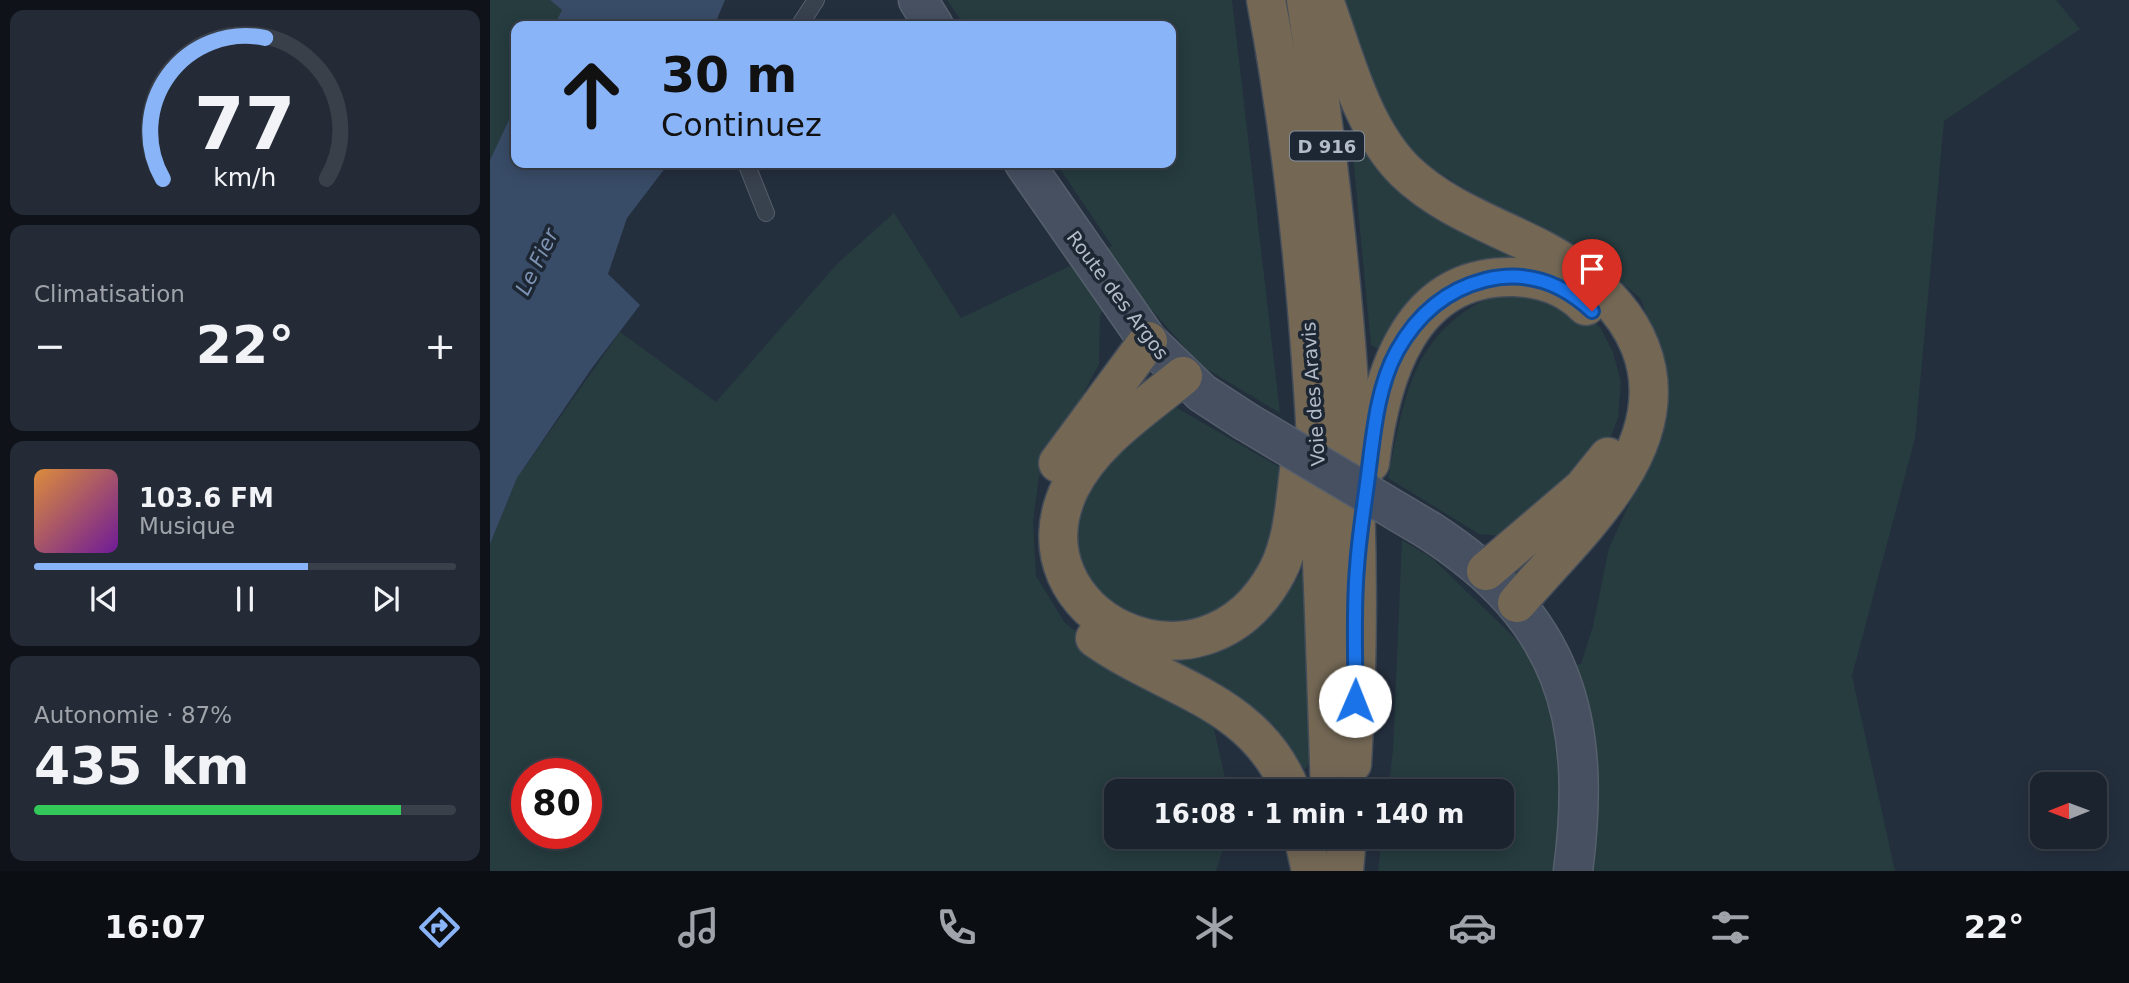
<!DOCTYPE html>
<html lang="fr">
<head>
<meta charset="utf-8">
<style>
  :root { --surface:#1b232e; --page:#242b36; --text:#f1f3f6; --muted:#a0a4aa; --line:#39404a; --accent:#8ab4f8 }
  body { margin:0; font-family:"DejaVu Sans",sans-serif; background:var(--page); color:var(--text); height:100vh; display:flex; flex-direction:column; font-size:26px; white-space:nowrap }
  * { box-sizing:border-box; margin:0 }
  p { font-size:23px; color:var(--muted) }
  .icon { flex:none; width:38px; height:38px; fill:none; stroke:currentColor; stroke-width:2; stroke-linecap:round; stroke-linejoin:round }
  .map { position:relative; flex:1; overflow:hidden }
  .sheet { display:flex; flex-direction:column; gap:10px; padding:10px; background:#0f1319; width:490px }
  .sheet>* { flex:none }
  .top-card { position:absolute; left:21px; top:21px; width:665px; height:147px; border-radius:14px; box-shadow:0 4px 18px #0003,0 0 0 2px var(--line); background:#8ab4f8; color:#111; overflow:hidden }
  .needle { width:46px; rotate:269deg }
  .buttons { position:absolute; left:1540px; top:772px; display:grid; gap:14px }
  .buttons a { display:grid; place-items:center; width:77px; height:77px; border-radius:14px; background:var(--surface); box-shadow:0 4px 18px #0003,0 0 0 2px var(--line); font-size:35px }
  .speed { position:absolute; left:21px; top:758px; display:flex; gap:14px; font-size:35px; font-weight:700; text-align:center }
  .speed>* { display:grid; place-content:center; width:91px; height:91px; border-radius:50%; background:var(--surface); box-shadow:0 4px 18px #0003,0 0 0 2px var(--line); line-height:1 }
  .speed .limit { border:10px solid #d22; background:#fff; color:#111 }
  .pin { position:absolute; display:grid; place-items:center; width:60px; height:60px; color:#fff; margin:-72px -30px; border-radius:50% 50% 50% 0; rotate:-45deg; box-shadow:0 0 7px #0007 }
  .pin .icon { rotate:45deg }
  .me { position:absolute; width:77px; margin:-38px; rotate:1deg; stroke-linejoin:round; filter:drop-shadow(0 0 5px #0008) }
  .turn { display:flex; align-items:center; gap:24px; height:147px; padding:0 35px; font-size:32px }
  .turn .icon { width:91px; height:91px; stroke-width:2.5 }
  .turn b { display:block; font-size:49px; line-height:60px }
  .big { font-size:52px; font-weight:700; line-height:1.1 }
  .sheet .widget { flex:1; display:flex; flex-direction:column; justify-content:center; gap:10px; min-width:0; padding:0 24px; border-radius:14px; background:var(--page) }
  .sheet .dial { align-items:center; gap:0 }
  .dial svg { height:182px; overflow:visible; fill:none; stroke:var(--line); stroke-width:7; stroke-linecap:round; text-anchor:middle }
  .dial text { fill:var(--text); stroke:none }
  .song { display:flex; align-items:center; gap:21px }
  .cover { width:84px; height:84px; border-radius:10px; background:linear-gradient(135deg,hsl(30 70% 55%),hsl(280 70% 35%)) }
  .played { height:7px; border-radius:4px; background:linear-gradient(90deg,var(--accent) 65%,var(--line) 65%) }
  .keys { display:flex; justify-content:space-around; direction:ltr }
  .heat { display:flex; justify-content:space-between; align-items:center; font-size:38px; direction:ltr }
  .charge { height:10px; border-radius:5px; background:linear-gradient(90deg,#34c759 87%,var(--line) 0) }
  .trip { position:absolute; left:614px; top:779px; width:410px; height:70px; border-radius:14px; background:var(--surface); box-shadow:0 4px 18px #0003,0 0 0 2px var(--line); font-weight:700; line-height:70px; text-align:center }
  .dock { display:flex; height:112px; justify-content:space-around; align-items:center; background:#0b0e12; color:var(--muted) }
  .dock .icon { width:49px; height:49px }
  .dock .current { color:var(--accent) }
  .dock b { font-size:32px; color:var(--text) }
  main { display:flex; flex:1; min-height:0 }
  .map>svg:first-child { display:block }
  .green { fill:#263c3f; fill-rule:evenodd }
  .water { fill:#394c67 }
  .lines { fill:none; stroke-linecap:round; stroke-linejoin:round }
  .lane-casing { stroke:#565f6c; stroke-width:18 }
  .secondary-casing { stroke:#565f6c; stroke-width:41 }
  .highway-casing { stroke:#434c59; stroke-width:41 }
  .lane { stroke:#38414e; stroke-width:16 }
  .secondary { stroke:#465061; stroke-width:38 }
  .highway { stroke:#746855; stroke-width:38 }
  .secondary-bridge-casing { stroke:#565f6c; stroke-width:41; stroke-linecap:butt }
  .secondary-bridge { stroke:#465061; stroke-width:38 }
  .route-casing { stroke:#114b97; stroke-width:18 }
  .route { stroke:#1a73e8; stroke-width:12 }
  .labels { text-anchor:middle; dominant-baseline:central; stroke-width:7; stroke-linejoin:round; paint-order:stroke }
  .shield { fill:#1d2633; stroke:#878f9c; stroke-width:2 }
  .shield-label { font-size:18px; font-weight:bold; fill:#b4bcc9 }
  .street-label { font-size:19px; fill:#b4bcc9; stroke:#1d2633 }
  .water-label { font-size:21px; font-style:italic; fill:#7c92b1; stroke:#1d2633 }
</style>
</head>
<body>
<main>
<section class="sheet">
<div class="widget dial"><svg viewBox="0 0 100 80">
<path d="M14 69A42 42 0 1 1 86 69"/>
<path d="M14 69A42 42 0 0 1 59 7" stroke="#8ab4f8"/>
<text x="50" y="56" font-size="32" font-weight="700">77</text>
<text x="50" y="72" font-size="11">km/h</text>
</svg></div>
<div class="widget"><p>Climatisation</p>
<div class="heat"><a>−</a><b class="big">22°</b><a>+</a></div>
</div>
<div class="widget">
<div class="song"><i class="cover"></i><div><b>103.6 FM</b><p>Musique</p></div></div>
<div class="played"></div>
<div class="keys"><svg class="icon" aria-label="previous" viewBox="0 0 24 24"><path d="M18 5L8 12l10 7zM5 5v14"/></svg><svg class="icon" aria-label="pause" viewBox="0 0 24 24"><path d="M8 5v14M16 5v14"/></svg><svg class="icon" aria-label="next" viewBox="0 0 24 24"><path d="M6 5l10 7-10 7zM19 5v14"/></svg></div>
</div>
<div class="widget"><p>Autonomie · 87%</p><b class="big">435 km</b><div class="charge"></div></div>
</section>
<div class="map">
<svg width="1639" height="871" viewBox="0 0 1639 871">
  <rect width="100%" height="100%" fill="#242f3e"/>
  <g class="green">
    <polygon points="0,0 60,0 72,10 64,26 26,26 26,105 0,160"/>
    <path d="M 457,0 L 742,0 L 790,413 L 710,365 L 635,279 L 610,315 L 609,364 L 549,477 L 543,522 L 546,576 L 575,623 L 628,663 L 722,720 L 738,791 L 626,791 L 626,836 L 737,837 L 726,871 L 0,871 L 0,544 L 27,478 L 130,332 L 226,402 L 348,263 L 404,213 L 471,318 L 622,246 L 566,163 L 681,163 L 681,26 L 475,26 ZM 37,774 L 96,774 L 96,833 L 37,833 Z"/>
    <polygon points="848,0 1566,0 1590,29 1454,121 1425,438 1362,676 1405,871 888,871 892,837 1012,836 1012,791 898,791 903,751 912,540 942,558 1030,643 1052,673 1091,664 1103,626 1119,548 1167,443 1175,376 1151,299 1098,253 1057,239 935,164 891,123"/>
    <polygon points="876,147 994,230 1034,264 897,353 881,345 863,156"/>
    <path d="M 1045,294 L 1083,303 L 1110,327 L 1123,352 L 1131,382 L 1128,418 L 1113,457 L 1013,536 L 989,534 L 898,478 C 911,418 916,359 965,319 C 976,310 989,301 1002,298 C 1015,294 1032,295 1045,294 Z"/>
    <polygon points="687,408 805,476 786,561 729,624 635,622 588,571 584,496 669,410"/>
    <path d="M 818,558 L 830,745 L 815,770 L 783,725 L 761,708 L 685,669 L 680,654 C 747,651 790,619 818,558 Z"/>
  </g>
  <g class="water">
    <polygon points="60,0 235,0 224,26 64,26 72,10"/>
    <polygon points="26,105 26,163 179,163 137,218 118,274 150,305 102,368 27,478 0,544 0,160"/>
  </g>
  <g class="lines">
    <defs>
      <g id="lane">
        <polyline points="309,26 326,0"/>
        <polyline points="256,163 276,213"/>
      </g>
      <g id="secondary">
        <polyline points="428,0 444,26"/>
        <polyline points="534,163 658,341 712,393 755,421"/>
        <path d="M 940,531 C 1074,618 1103,717 1083,871"/>
      </g>
      <g id="highway">
        <path d="M 776,0 C 826,261 831,527 840,791"/>
        <path d="M 816,0 C 853,253 878,509 862,764"/>
        <path d="M 834,0 C 855,57 871,127 915,171 C 953,208 1007,226 1053,250 C 1147,301 1193,381 1129,481 C 1101,525 1061,563 1027,603"/>
        <path d="M 693,376 C 653,409 603,441 580,488 C 519,615 712,712 787,572 C 804,540 805,498 810,463"/>
        <polyline points="568,463 658,341"/>
        <path d="M 880,463 C 890,380 918,274 1024,277 C 1052,278 1076,286 1096,306"/>
        <polyline points="996,571 1093,488 1118,457"/>
        <path d="M 605,638 C 677,689 765,700 801,791"/>
        <polyline points="813,836 821,871"/>
        <polyline points="854,871 857,836"/>
      </g>
    </defs>
    <use href="#lane" class="lane-casing"/>
    <use href="#secondary" class="secondary-casing"/>
    <use href="#highway" class="highway-casing"/>
    <use href="#lane" class="lane"/>
    <use href="#secondary" class="secondary"/>
    <use href="#highway" class="highway"/>
    <defs>
      <polyline id="secondary-bridge" points="755,421 940,531"/>
    </defs>
    <use href="#secondary-bridge" class="secondary-bridge-casing"/>
    <use href="#secondary-bridge" class="secondary-bridge"/>
  </g>
  <g class="lines">
    <defs>
      <path id="route" d="M 865,701 C 866,657 863,612 867,568 C 869,535 875,502 879,468 C 884,429 888,386 907,351 C 927,315 956,290 995,280 C 1036,270 1072,283 1102,311"/>
    </defs>
    <use href="#route" class="route-casing"/>
    <use href="#route" class="route"/>
  </g>
  <g class="labels">
    <rect class="shield" x="800" y="131.5" width="74" height="29" rx="5"/>
    <g class="shield-label">
      <text x="837" y="146">D 916</text>
    </g>
    <g class="street-label">
      <text transform="translate(628 295) rotate(53)">Route des Argos</text>
      <text transform="translate(823 394) rotate(-94)">Voie des Aravis</text>
    </g>
    <g class="water-label">
      <text transform="translate(47 262) rotate(-64)">Le Fier</text>
    </g>
  </g>
</svg>
<div class="buttons">
<a><svg class="needle" viewBox="-14 -14 28 28"><path d="M0-13l5 13h-10z" fill="#e53935"/><path d="M0 13l5-13h-10z" fill="#a0a4aa"/></svg></a>
</div>
<div class="speed"><div class="limit">80</div></div>
<div class="pin" style="left:1102px;top:311px;background:#d93025"><svg class="icon" aria-label="arrive" viewBox="0 0 24 24"><path d="M6 21V4h12l-3 4 3 4H6"/></svg></div>
<svg class="me" style="left:865px;top:701px" viewBox="-20 -20 40 40"><circle r="19" fill="#fff"/><path d="M0-13L10 11 0 6-10 11z" fill="#1a73e8"/></svg>
<div class="trip">16:08 · 1 min · 140 m</div>
<div class="top-card">
<div class="turn"><svg class="icon" aria-label="ahead" viewBox="0 0 24 24"><path d="M12 20V5M6 11l6-6 6 6"/></svg><div><b>30 m</b>Continuez</div></div>
</div>
</div>
</main>
<nav class="dock">
<b>16:07</b>
<svg class="icon current" aria-label="directions" viewBox="0 0 24 24"><path d="M12 3l9 9-9 9-9-9zM9 14v-3h6M13 9l2 2-2 2"/></svg>
<svg class="icon" aria-label="music" viewBox="0 0 24 24"><path d="M9 18V5l10-2v13"/><circle cx="6" cy="18" r="3"/><circle cx="16" cy="16" r="3"/></svg>
<svg class="icon" aria-label="phone" viewBox="0 0 24 24"><path d="M5 4h4l2 5-3 2q2 4 5 5l2-3 5 2v4C11 20 4 13 5 4z"/></svg>
<svg class="icon" aria-label="climate" viewBox="0 0 24 24"><path d="M12 3v18M4 7l16 10M4 17L20 7"/></svg>
<svg class="icon" aria-label="car" viewBox="0 0 24 24"><path d="M5 17H2v-5l4-1 3-4h7l3 4 3 1v5h-3M9 17h6M6 11h13"/><circle cx="7" cy="17" r="2"/><circle cx="17" cy="17" r="2"/></svg>
<svg class="icon" aria-label="filters" viewBox="0 0 24 24"><path d="M4 7h16M4 17h16"/><circle cx="9" cy="7" r="2"/><circle cx="15" cy="17" r="2"/></svg>
<b>22°</b>
</nav>
</body>
</html>
